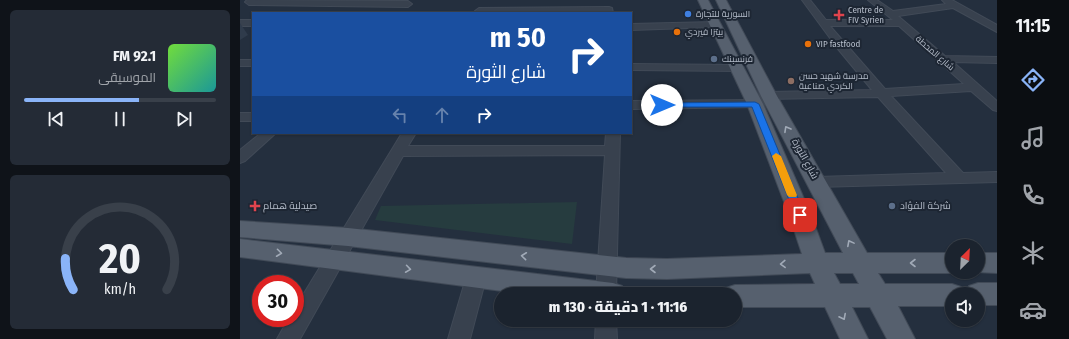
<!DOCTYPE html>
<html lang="ar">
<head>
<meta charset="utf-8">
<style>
  :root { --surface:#1b232e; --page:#242b36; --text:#f1f3f6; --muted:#a0a4aa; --line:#39404a; --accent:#8ab4f8 }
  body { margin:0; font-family:"Fira Sans Condensed",Cairo,sans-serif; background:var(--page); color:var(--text); direction:rtl; height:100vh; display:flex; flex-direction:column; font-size:15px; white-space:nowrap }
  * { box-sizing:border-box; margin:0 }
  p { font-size:13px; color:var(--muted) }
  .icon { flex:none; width:22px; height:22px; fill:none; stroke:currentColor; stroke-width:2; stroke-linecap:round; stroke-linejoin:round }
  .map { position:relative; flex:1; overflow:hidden; direction:ltr }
  .sheet { display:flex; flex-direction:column; gap:10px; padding:10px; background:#0f1319; width:240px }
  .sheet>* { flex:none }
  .hud { position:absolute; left:12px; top:12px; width:380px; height:122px; border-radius:0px; box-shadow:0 1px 3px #0004,0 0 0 1px var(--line); direction:rtl; background:#1a4fa0; color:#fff; overflow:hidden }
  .needle { width:26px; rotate:24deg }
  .controls { position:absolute; left:705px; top:239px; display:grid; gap:8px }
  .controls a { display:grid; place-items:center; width:40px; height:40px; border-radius:50%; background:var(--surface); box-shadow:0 1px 3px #0004,0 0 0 1px var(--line); font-size:20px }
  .speed { position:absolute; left:12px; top:275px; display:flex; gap:8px; font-size:20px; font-weight:700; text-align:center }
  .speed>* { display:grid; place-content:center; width:52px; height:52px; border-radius:50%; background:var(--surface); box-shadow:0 1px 3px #0004,0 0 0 1px var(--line); line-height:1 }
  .speed .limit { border:6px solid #d22; background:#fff; color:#111 }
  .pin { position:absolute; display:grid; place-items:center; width:34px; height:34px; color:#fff; margin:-17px; border-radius:8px; box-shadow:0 2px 6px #0006 }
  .me { position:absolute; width:44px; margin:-22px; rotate:90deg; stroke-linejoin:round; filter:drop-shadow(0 0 3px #0008) }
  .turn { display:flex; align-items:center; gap:14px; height:84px; padding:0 20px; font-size:18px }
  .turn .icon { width:52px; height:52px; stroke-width:2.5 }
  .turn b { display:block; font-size:28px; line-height:34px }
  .lanes { display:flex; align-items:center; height:38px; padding:0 20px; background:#0003; justify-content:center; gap:20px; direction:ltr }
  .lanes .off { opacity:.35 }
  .sheet .card { flex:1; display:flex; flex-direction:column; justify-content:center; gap:6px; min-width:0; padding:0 14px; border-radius:6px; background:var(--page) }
  .sheet .dial { align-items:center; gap:0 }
  .dial svg { height:104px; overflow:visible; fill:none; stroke:var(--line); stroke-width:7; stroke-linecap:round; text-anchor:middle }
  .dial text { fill:var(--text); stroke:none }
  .song { display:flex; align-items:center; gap:12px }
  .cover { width:48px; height:48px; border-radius:6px; background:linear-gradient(135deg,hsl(100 70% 55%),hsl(180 70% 35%)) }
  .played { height:4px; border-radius:2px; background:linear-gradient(90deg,var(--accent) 60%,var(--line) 60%) }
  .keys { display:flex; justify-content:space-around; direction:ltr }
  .trip { position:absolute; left:254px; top:287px; width:248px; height:40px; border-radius:20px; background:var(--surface); box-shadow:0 1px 3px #0004,0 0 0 1px var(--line); font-weight:800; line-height:40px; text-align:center; direction:rtl }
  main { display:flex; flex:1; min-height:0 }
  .tab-bar { display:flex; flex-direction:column; width:72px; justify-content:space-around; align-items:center; background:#0b0e12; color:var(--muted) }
  .tab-bar .icon { width:28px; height:28px }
  .tab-bar .active { color:var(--accent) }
  .tab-bar b { font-size:18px; color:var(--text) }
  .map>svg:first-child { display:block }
  .green { fill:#263c3f }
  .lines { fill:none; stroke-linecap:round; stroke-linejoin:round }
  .minor-casing { stroke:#414a57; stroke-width:2 }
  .major-casing { stroke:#414a57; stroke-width:2 }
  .minor { fill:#38414e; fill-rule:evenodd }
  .major { fill:#56606e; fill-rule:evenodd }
  .shaded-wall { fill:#2f3b4b }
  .oneway { stroke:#a1aab7 }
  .route { fill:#1a73e8; stroke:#114b97 }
  .slow { fill:#f59e0b }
  .shop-dot { fill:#3f7fe0; stroke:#1d2633; stroke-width:1.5 }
  .health-dot { fill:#e0444e; stroke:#1d2633; stroke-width:1.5 }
  .food-dot { fill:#e8710a; stroke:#1d2633; stroke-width:1.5 }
  .service-dot { fill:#5c6f8a; stroke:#1d2633; stroke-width:1.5 }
  .education-dot { fill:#8d6e63; stroke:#1d2633; stroke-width:1.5 }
  .labels { text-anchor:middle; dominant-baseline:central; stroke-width:4; stroke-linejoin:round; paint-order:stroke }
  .far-poi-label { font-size:9px; fill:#b4bcc9; stroke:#1d2633; text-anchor:start }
  .far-street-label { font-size:9px; fill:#b4bcc9; stroke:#1d2633 }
  .street-label { font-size:10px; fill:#b4bcc9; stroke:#1d2633 }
  .poi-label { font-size:10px; fill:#b4bcc9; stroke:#1d2633; text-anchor:start }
</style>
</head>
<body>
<main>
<nav class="tab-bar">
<b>11:15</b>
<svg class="icon active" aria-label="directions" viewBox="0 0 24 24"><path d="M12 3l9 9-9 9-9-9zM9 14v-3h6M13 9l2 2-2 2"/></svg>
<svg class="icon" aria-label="music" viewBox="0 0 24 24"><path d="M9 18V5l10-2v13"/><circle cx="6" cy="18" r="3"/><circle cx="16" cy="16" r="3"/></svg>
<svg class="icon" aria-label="phone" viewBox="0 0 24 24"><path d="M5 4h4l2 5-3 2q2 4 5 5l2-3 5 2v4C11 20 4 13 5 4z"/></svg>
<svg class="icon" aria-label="climate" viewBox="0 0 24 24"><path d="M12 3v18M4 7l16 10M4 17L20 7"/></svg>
<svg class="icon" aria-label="car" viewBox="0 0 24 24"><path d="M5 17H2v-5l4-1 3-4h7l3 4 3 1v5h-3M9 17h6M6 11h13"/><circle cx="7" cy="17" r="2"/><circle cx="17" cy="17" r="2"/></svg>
</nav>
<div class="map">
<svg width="757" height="339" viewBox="0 0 757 339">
  <rect width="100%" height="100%" fill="#242f3e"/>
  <polygon class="green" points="337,202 332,244 135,220 141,206"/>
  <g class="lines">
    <defs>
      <g id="minor">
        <polygon points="7,0 168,1 172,4 168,7 9,5 5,2"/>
        <path d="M 562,0 L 570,0 L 586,20 L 653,20 L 628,0 L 637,0 L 653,11 L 706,4 L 702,0 L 712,0 L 757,25 L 757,32 L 713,8 L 658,16 L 705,56 L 757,57 L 757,63 L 713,62 L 757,101 L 757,111 L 753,110 L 731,91 L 651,96 L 723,173 L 757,172 L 757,182 L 577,187 L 572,186 L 569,182 L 572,178 L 577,177 L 706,173 L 638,97 L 525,99 L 523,96 L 525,93 L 529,92 L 632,90 L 598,49 ZM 590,26 L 659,26 L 724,84 L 645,89 Z"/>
        <polygon points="369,7 372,8 373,13 236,13 235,11 239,8"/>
        <rect x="0" y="20" width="13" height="6"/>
        <polygon points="475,22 480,25 478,27 391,30 391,24"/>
        <rect x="0" y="60" width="13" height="6"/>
        <polygon points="391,64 496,65 502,68 496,71 391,70"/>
        <polygon points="515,100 519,101 521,104 519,107 391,109 391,101"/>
        <rect x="0" y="113" width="13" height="8"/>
        <polygon points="21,133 36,133 5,161 0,163 0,150"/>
        <polygon points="162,133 176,133 168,146 365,146 366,133 380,133 376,294 356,294 365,155 163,156 60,339 37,339 49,318 55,318 55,308"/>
        <polygon points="236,270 243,272 246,278 230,339 208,339 226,278 229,272"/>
        <polygon points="356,320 376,320 377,339 355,339"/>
      </g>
      <g id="major">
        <path d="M 458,0 L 468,0 L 523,104 L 571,215 L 585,253 L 603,253 L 521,96 L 476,0 L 486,0 L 537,96 L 627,253 L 712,253 L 712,272 L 714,272 L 712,273 L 638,273 L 645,284 L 712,284 L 721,287 L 724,294 L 712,294 L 712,306 L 658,306 L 675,339 L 647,339 L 630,307 L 612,307 L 628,339 L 600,339 L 585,307 L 495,307 L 495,294 L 483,294 L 486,288 L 495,285 L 575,284 L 570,273 L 427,279 L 386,278 L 108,246 L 0,237 L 0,221 L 108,228 L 386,258 L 427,259 L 562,254 L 549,215 L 507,104 ZM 594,273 L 613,273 L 619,284 L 600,284 Z"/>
        <polygon points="0,239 373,283 382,286 386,294 286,294 0,257"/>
        <polygon points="738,253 757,253 757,273 736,272 738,272"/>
        <polygon points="738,283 757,283 757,305 738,305 738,294 725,294 729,286"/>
      </g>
    </defs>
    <use href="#minor" class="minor-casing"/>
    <use href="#major" class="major-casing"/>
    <use href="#minor" class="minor"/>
    <use href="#major" class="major"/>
  </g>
  <polygon class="shaded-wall" points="0,23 8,35 0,40"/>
  <defs><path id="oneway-chevron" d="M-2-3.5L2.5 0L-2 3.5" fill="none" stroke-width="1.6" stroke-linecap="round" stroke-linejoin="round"/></defs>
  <g class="oneway">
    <use href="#oneway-chevron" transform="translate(547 129) rotate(-119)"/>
    <use href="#oneway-chevron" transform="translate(610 243) rotate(-118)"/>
    <use href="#oneway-chevron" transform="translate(39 253) rotate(7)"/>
    <use href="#oneway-chevron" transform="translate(284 256) rotate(-174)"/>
    <use href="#oneway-chevron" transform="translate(673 263) rotate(-180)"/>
    <use href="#oneway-chevron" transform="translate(543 264) rotate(178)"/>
    <use href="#oneway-chevron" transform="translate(168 269) rotate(8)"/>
    <use href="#oneway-chevron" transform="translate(413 269) rotate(-180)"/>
    <use href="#oneway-chevron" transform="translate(603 317) rotate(63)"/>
  </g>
  <polygon class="route" points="515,102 519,104 565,215 564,217 557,217 555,215 512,107 422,107 418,105 422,103"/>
  <polygon class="slow" points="536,153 541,156 557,195 556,197 549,197 547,195 532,156"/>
  <circle class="shop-dot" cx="448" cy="14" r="4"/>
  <g class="health-dot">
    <path d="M597 9h4v4h4v4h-4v4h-4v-4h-4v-4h4z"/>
    <path d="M13 200h4v4h4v4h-4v4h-4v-4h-4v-4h4z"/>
  </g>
  <g class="food-dot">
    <circle cx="437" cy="32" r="4"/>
    <circle cx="568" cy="44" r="4"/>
  </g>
  <g class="service-dot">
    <circle cx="474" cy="59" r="4"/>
    <circle cx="652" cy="206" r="4"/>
  </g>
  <circle class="education-dot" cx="551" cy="81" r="4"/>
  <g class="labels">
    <g class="far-poi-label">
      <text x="608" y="10">Centre de<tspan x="608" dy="10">FIV Syrien</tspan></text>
      <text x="456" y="14">السورية للتجارة</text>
      <text x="445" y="32">بيتزا فيردي</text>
      <text x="576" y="44">VIP fastfood</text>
      <text x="482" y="59">فرنسبنك</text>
      <text x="559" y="76">مدرسة شهيد حسن<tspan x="559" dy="10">الكردي صناعية</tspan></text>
    </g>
    <g class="far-street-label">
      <text transform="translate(695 53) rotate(41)">شارع المحطة</text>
    </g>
    <g class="street-label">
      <text transform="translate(565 159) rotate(61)">شارع الثورة</text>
    </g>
    <g class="poi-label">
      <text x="23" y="206">صيدلية همام</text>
      <text x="660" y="206">شركة الفؤاد</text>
    </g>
  </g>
</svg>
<div class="controls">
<a><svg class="needle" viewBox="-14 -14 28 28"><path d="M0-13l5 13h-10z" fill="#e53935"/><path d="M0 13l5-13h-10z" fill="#a0a4aa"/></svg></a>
<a><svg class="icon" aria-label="sound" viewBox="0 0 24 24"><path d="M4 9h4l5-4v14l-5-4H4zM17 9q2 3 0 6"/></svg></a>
</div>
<div class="speed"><div class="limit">30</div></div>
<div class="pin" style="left:560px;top:215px;background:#d93025"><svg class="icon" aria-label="arrive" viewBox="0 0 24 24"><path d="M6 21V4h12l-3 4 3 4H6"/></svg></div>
<svg class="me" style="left:422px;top:105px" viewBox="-20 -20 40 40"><circle r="19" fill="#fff"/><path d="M0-13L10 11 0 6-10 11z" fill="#1a73e8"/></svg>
<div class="trip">11:16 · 1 دقيقة · 130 m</div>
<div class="hud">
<div class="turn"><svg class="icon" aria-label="right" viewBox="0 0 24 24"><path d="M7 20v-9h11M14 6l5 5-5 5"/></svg><div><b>50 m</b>شارع الثورة</div></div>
<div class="lanes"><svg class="icon off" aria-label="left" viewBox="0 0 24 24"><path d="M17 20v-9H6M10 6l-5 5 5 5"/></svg><svg class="icon off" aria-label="ahead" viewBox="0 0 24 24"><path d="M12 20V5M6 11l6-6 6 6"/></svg><svg class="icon" aria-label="right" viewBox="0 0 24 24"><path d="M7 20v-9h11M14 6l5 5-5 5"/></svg></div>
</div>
</div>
<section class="sheet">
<div class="card">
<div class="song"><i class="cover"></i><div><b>92.1 FM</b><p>الموسيقى</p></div></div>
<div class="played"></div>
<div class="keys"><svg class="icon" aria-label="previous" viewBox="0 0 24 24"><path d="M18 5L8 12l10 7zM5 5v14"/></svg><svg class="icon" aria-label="pause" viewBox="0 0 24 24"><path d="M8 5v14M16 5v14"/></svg><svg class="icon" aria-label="next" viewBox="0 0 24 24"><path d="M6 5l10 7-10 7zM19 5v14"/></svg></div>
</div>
<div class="card dial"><svg viewBox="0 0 100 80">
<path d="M14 69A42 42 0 1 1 86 69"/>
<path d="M14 69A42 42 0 0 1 8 45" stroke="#8ab4f8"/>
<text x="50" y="56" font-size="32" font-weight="700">20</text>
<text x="50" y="72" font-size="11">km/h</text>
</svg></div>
</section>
</main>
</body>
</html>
